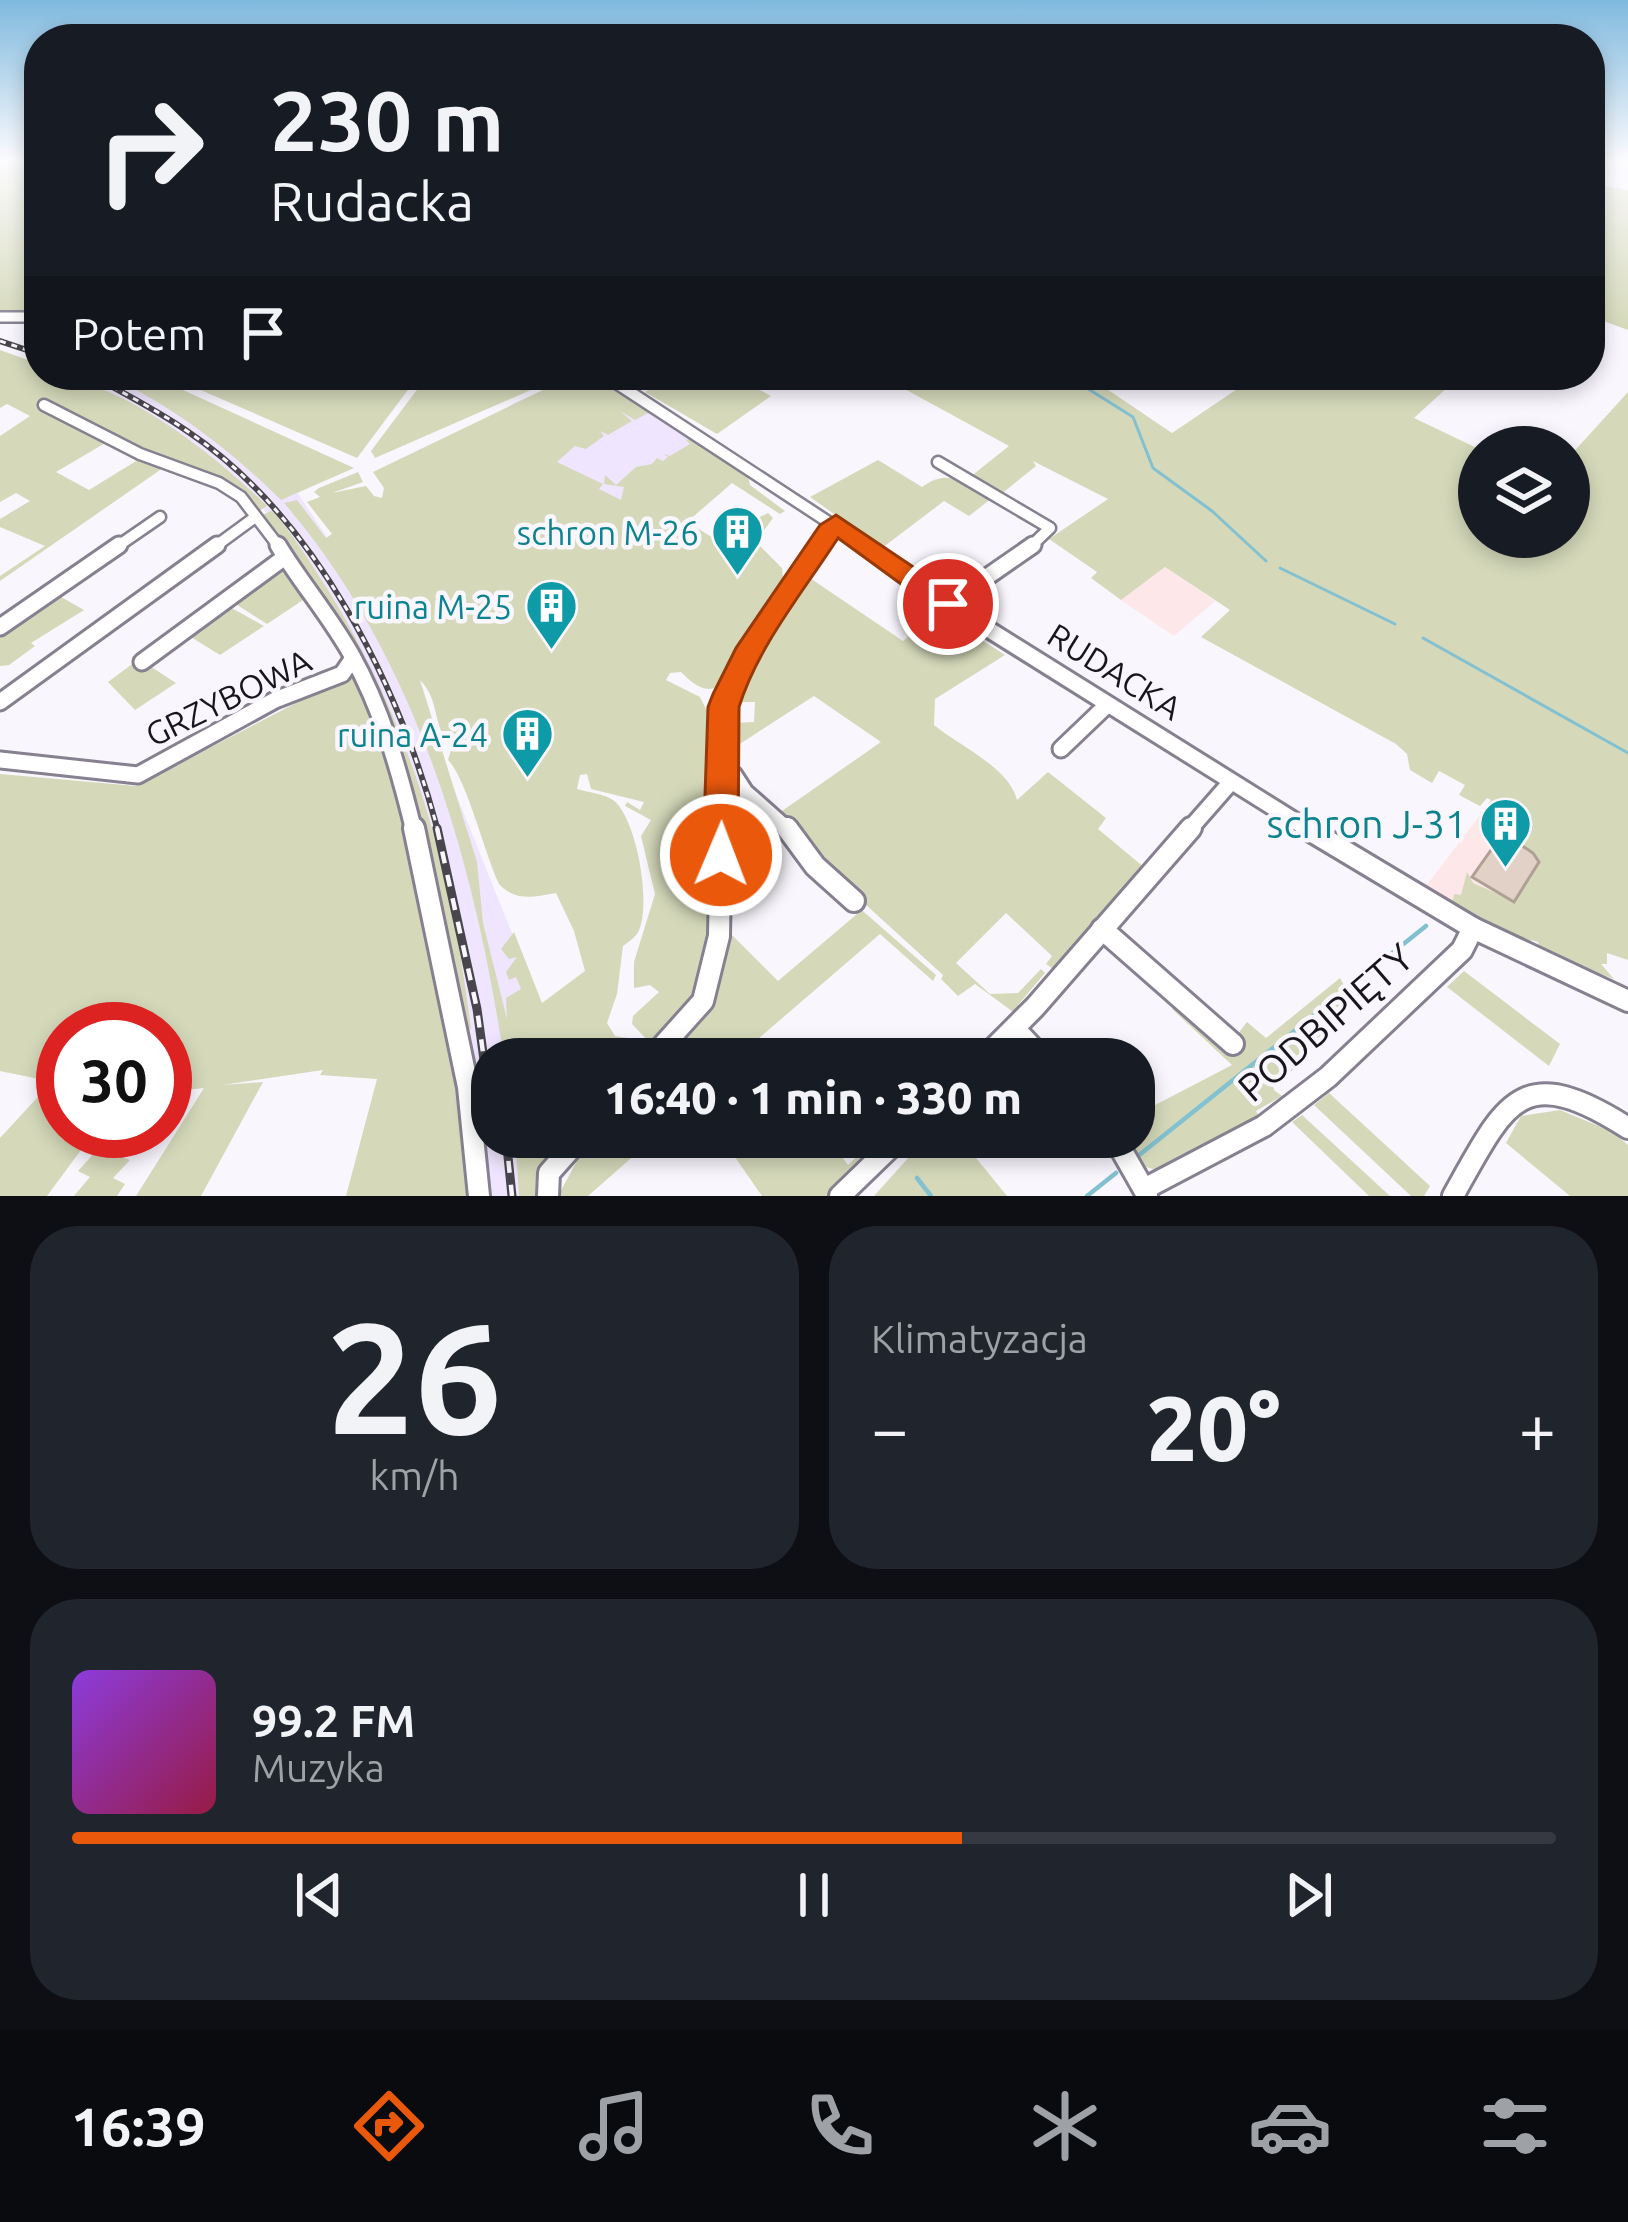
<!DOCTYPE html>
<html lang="pl">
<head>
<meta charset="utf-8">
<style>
  :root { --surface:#171b24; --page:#20242c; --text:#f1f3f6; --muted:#9ea1a6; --line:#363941; --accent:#ea580c }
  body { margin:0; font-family:Ubuntu,sans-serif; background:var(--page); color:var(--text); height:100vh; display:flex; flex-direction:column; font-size:45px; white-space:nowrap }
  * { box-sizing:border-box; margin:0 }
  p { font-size:39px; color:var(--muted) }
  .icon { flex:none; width:66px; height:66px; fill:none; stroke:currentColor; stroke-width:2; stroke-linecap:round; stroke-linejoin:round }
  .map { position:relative; height:1196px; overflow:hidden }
  .drawer { display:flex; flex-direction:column; gap:30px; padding:30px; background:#0d0f14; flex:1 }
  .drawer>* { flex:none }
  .guide { position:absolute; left:24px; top:24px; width:1581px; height:366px; border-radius:48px; box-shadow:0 6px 18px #0003; background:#171b24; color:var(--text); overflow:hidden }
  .tools { position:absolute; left:1458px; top:426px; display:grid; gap:24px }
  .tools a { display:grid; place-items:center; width:132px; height:132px; border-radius:50%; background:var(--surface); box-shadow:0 6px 18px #0003; font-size:60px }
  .speed { position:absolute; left:36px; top:1002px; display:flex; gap:24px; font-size:60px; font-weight:700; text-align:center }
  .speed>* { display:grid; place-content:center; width:156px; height:156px; border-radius:50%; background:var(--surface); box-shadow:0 6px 18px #0003; line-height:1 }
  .speed .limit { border:18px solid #d22; background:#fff; color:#111 }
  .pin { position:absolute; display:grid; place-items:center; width:102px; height:102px; color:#fff; margin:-51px; border:6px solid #fff; border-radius:50%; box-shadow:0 3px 12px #0007 }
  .me { position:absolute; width:132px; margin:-66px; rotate:1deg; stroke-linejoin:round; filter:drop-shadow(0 0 9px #0008) }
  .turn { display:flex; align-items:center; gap:42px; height:252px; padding:0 48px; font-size:54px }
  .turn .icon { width:156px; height:156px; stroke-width:2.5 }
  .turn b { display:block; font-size:84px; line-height:102px }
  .then { display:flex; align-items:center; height:114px; padding:0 48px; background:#0003; gap:24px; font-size:45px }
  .big { font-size:90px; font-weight:800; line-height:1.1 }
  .drawer .tile { flex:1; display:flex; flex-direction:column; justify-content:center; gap:18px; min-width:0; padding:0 42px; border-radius:48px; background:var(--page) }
  .drawer .dial { align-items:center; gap:0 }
  .dial b { font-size:156px; line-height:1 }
  .song { display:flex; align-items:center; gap:36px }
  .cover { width:144px; height:144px; border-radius:18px; background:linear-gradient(135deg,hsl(270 70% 55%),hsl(340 70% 35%)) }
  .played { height:12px; border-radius:6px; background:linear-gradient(90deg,var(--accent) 60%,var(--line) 60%) }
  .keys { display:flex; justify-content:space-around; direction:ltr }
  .heat { display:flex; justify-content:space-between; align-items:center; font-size:66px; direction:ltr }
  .drawer .tiles { flex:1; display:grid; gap:30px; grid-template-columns:1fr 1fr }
  .tile:last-child { grid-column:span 2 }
  .trip { position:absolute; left:471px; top:1038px; width:684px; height:120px; border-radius:48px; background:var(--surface); box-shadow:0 6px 18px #0003; font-weight:800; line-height:120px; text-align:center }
  .dock { display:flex; height:192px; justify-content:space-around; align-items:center; background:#090b0e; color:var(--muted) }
  .dock .icon { width:84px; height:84px }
  .dock .active { color:var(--accent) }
  .dock b { font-size:54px; color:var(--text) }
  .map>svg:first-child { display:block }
  .industrial { fill:#fde7e8 }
  .built { fill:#efe5fe }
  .green { fill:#d5d9ba; fill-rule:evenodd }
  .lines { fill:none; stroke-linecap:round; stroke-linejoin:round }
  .stream-far1 { stroke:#83c1d0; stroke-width:3 }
  .stream { stroke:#83c1d0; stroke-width:4.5 }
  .building { fill:#e2d1c6; stroke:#afa095; stroke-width:3 }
  .minor-far3-casing { stroke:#868090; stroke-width:14 }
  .minor-far2-casing { stroke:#868090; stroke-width:15 }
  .minor-far1-casing { stroke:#868090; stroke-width:21 }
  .minor-casing { stroke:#868090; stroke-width:26 }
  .minor-far3 { stroke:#fff; stroke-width:9 }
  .minor-far2 { stroke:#fff; stroke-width:10 }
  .minor-far1 { stroke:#fff; stroke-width:15 }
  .minor { stroke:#fff; stroke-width:20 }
  .rail-far1-casing { stroke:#48464c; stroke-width:6 }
  .rail-casing { stroke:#48464c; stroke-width:9 }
  .rail-far1 { stroke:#f9f6fd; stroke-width:3; stroke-dasharray:6; stroke-linecap:butt }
  .rail { stroke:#f9f6fd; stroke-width:4.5; stroke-dasharray:12; stroke-linecap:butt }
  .route { fill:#ea580c; stroke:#983908; stroke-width:3 }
  .labels { text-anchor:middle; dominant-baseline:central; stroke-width:9; stroke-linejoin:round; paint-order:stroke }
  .culture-label { font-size:33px; fill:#0d838f; stroke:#f9f6fd; text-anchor:end }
  .street-label { font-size:33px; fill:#18161c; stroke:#f9f6fd }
  .near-culture-label { font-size:39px; fill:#0d838f; stroke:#f9f6fd; text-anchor:end }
  .near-street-label { font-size:39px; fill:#18161c; stroke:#f9f6fd }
</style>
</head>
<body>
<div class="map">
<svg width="1628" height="1196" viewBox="0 0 1628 1196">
  <rect width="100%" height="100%" fill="#f9f6fd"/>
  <g class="industrial">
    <polygon points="1165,567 1215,601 1174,636 1121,600"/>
    <polygon points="1497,793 1587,848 1523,942 1426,886"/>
  </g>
  <g class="built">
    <polygon points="63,375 115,375 157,396 297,492 370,603 413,687 540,1003 524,1059 492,1059 492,1137 524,1137 532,1196 483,1196 422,851 357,648 284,534 255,499 190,445 86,378 79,382"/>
    <polygon points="581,375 605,382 743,474 689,519 660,505 643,520 556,480 512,404"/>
  </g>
  <g class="green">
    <rect x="0" y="160" width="39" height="151"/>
    <polygon points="1590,184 1628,190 1628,330 1590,316"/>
    <path d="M 0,350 L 39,364 L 39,375 C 116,375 214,454 267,506 L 256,513 L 182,462 L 168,462 L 65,408 L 56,413 L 107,442 L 56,472 L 89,490 L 141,458 L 163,468 L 0,581 L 0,576 L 45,546 L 0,527 L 0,519 L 30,501 L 16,493 L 0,502 L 0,436 L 30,416 L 7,404 L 0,408 Z"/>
    <path d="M 107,375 L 150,375 L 354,468 L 281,500 C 228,448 174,407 107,375 Z"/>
    <polygon points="166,375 419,375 357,458"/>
    <polygon points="428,375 565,375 375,458 371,451"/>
    <path d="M 574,375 L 605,382 L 650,412 L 635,420 L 620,411 L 632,421 L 608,435 L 600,431 L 604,436 L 586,449 L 575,446 L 557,462 L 603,484 L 599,489 L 621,500 L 624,487 L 604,484 L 605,475 L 616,485 L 636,467 L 652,464 L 657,458 L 663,461 L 668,457 L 664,454 L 670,456 L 690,444 L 686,440 L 691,438 L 748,477 L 750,485 L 785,511 L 780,514 L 732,483 L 687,522 L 715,539 L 768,513 L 773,518 L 762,533 L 752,532 L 756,524 L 743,529 L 782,568 L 784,589 L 724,684 C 706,695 695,686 681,672 L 670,673 L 666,680 L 700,697 L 717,731 L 710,957 L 695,997 L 653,1046 L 632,1024 L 633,1016 L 659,992 L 650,985 L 634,988 L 634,962 L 655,894 L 641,836 L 651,820 L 625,806 L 627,802 L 640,810 L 644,802 L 591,789 L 587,774 L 580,775 L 577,789 C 587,792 605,794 613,800 C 637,817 653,910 637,934 C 633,939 628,942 623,946 L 617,994 L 607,1023 L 615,1036 L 634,1039 L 643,1055 L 640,1059 L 504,1059 C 474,860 417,658 284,503 L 297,500 L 326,538 L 332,534 L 307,502 L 320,497 L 314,492 L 319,488 L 358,472 L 363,482 L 332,493 L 366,486 L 374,496 L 382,498 L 384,488 L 373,472 ZM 420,680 C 441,701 431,726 452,747 L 448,760 C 466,777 485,855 499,884 C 516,902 534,897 556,893 L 574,931 L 585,971 L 542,1003 L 514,932 L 501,949 L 509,959 L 517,957 L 506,972 L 509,980 L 516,977 L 521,989 L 506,998 L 507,1019 L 483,923 L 477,862 Z"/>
    <polygon points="672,375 733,375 771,396 717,434 645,392"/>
    <polygon points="879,375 1086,375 1172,433 1258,375 1461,375 1414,418 1479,449 1479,537 1569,537 1569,457 1628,392 1628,960 1607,953 1607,964 1601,964 1614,979 1540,951 1538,942 1531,940 1529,945 1444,898 1453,900 1454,894 1461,895 1467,872 1473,883 1514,901 1538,862 1533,853 1504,833 1498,840 1490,835 1498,822 1482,815 1491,800 1487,798 1480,806 1459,795 1465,785 1439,771 1432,783 1410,770 1407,754 1396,744 1201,637 1230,610 1165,567 1121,600 1091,578 1097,572 1049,539 1108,499 1033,461 1036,466 1000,495 970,477 1009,446"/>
    <path d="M 878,460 L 922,487 C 953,465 966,488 992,498 L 969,516 L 944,501 L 882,548 L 810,497 Z"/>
    <path d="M 273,510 C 394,669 447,833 471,1029 L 463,1031 L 427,849 L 394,738 L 277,532 L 258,517 Z"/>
    <polygon points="283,568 309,596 267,624 231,601"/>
    <path d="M 804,574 L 903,641 L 939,612 L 1005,655 L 935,699 L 934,725 C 959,746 1009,767 1017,800 L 1048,772 L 1106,818 L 1098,829 L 1145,868 L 1087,936 L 1083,934 L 1052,968 L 1046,964 L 1052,956 L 1006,913 L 956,963 L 990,994 L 1018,993 L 1041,969 L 1045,973 L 1018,1005 L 1021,1010 L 1016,1014 L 975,984 L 958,996 L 941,979 L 943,975 L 810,854 L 782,811 L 881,742 L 814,696 L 732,749 L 728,736 L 735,723 L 754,722 L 755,702 L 735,702 L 736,686 Z"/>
    <polygon points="54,593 84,610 31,643 35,646 9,665 0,666 0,630"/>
    <polygon points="226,605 264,626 220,655 186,634"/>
    <polygon points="139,659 176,683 135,710 108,682"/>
    <polygon points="352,674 388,754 461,1089 476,1196 346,1196 377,1079 320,1075 323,1070 222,1085 263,1082 201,1196 136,1196 204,1088 165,1092 165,1029 63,1029 63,1084 0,1071 0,774 136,786"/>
    <polygon points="856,905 936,975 933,981 880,934 758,1039 772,1059 662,1059 702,1008 725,928 778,981 857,914 851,907"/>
    <polygon points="1464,971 1560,1044 1549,1066 1447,987"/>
    <polygon points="1340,978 1354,1003 1321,1030 1326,1036 1304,1056 1292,1055 1293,1070 1279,1081 1271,1077 1274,1090 1282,1096 1256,1111 1261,1119 1159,1171 1140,1165 1122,1137 1134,1137 1134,1116 1232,1065 1172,1009 1177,1003 1233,1054 1237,1049 1234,1039 1247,1022 1266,1038"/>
    <polygon points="48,1086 63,1088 63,1131 95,1131 47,1196 0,1196 0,1138"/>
    <polygon points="1329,1093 1430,1186 1424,1196 1411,1196 1314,1105"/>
    <polygon points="1560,1110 1611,1131 1628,1145 1628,1196 1570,1196 1506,1143 1521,1116"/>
    <polygon points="1302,1115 1390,1196 1369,1196 1292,1122"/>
    <polygon points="515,1137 574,1137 544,1196 519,1196"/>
    <polygon points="590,1137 655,1137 588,1196 558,1196"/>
    <polygon points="721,1137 827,1137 848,1165 877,1137 894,1137 834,1196 762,1196"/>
    <polygon points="927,1137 959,1137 1007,1196 874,1196"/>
    <polygon points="99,1148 130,1160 113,1178 125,1184 117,1196 74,1196 90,1177 78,1171"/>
  </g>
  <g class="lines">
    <g class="stream-far1">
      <polyline points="1066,375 1133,417 1153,468 1212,511 1266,561"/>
      <polyline points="1280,568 1395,624"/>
      <polyline points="1423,638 1628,753"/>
    </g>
    <g class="stream">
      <polyline points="1138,1156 1426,926"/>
      <polyline points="917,1178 931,1196"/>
      <polyline points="1087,1196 1116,1173"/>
    </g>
  </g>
  <polygon class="building" points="1503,833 1533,853 1539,862 1514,902 1472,877"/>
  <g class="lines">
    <defs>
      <polyline id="minor-far3" points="0,317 39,317"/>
      <g id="minor-far2">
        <polyline points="604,375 868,548"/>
        <polyline points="44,405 140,454 219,483 241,497 280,548"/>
        <polyline points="938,462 1050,528 1029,548"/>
        <polyline points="115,548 160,517"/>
        <polyline points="213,548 254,518"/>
        <polyline points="816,548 836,524"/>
      </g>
      <g id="minor-far1">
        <path d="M 278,545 C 301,583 329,615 351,654 C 382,709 399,770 414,831"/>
        <polyline points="864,545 948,604 1311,831"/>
        <polyline points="948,604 1033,545"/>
        <polyline points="0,627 119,545"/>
        <polyline points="142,662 285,557"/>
        <polyline points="0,702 217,545"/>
        <polyline points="1061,749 1107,705"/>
        <polyline points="0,760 138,775 275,700 342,674 353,658"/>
        <polyline points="722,774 734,775 745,792 789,831"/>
        <polyline points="721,831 723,707 757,637 818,545"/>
        <polyline points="1188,831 1231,782"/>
      </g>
      <g id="minor">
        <polyline points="414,828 468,1087 479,1196"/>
        <polyline points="787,828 815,866 854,901"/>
        <polyline points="1306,828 1473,928 1628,1001"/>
        <polyline points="1102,929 1233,1044"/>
        <polyline points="1015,1029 1043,1059"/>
        <polyline points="651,1059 703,1001 719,936 721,828"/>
        <polyline points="983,1059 1035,1007 1191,828"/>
        <polyline points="1114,1137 1147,1195"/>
        <polyline points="1144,1189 1264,1126 1328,1077 1462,950 1473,928"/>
        <polyline points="548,1196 549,1173 581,1137"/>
        <polyline points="840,1196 901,1137"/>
        <path d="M 1453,1196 C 1506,1101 1521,1060 1628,1128"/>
      </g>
    </defs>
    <use href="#minor-far3" class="minor-far3-casing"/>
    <use href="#minor-far2" class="minor-far2-casing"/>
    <use href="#minor-far1" class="minor-far1-casing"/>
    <use href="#minor" class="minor-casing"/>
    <use href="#minor-far3" class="minor-far3"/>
    <use href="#minor-far2" class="minor-far2"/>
    <use href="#minor-far1" class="minor-far1"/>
    <use href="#minor" class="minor"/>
    <defs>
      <g id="rail-far1">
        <polyline points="0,341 39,354"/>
        <path d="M 91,375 C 123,393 157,410 187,431 C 316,517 399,685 438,831"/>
      </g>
      <g id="rail">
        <polyline points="437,828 477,1009 492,1118"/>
        <polyline points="506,1137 512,1196"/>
      </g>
    </defs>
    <use href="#rail-far1" class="rail-far1-casing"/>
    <use href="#rail" class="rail-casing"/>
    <use href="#rail-far1" class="rail-far1"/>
    <use href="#rail" class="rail"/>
  </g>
  <linearGradient id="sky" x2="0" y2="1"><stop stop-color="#7fb9de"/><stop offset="0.49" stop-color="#fcfbfe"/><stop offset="1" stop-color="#fcfbfe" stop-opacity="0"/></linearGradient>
  <rect width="1628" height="328" fill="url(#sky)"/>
  <path class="route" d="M 836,515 L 958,597 L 962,604 L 958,611 L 938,611 L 838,538 C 803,592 758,646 739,707 L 738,855 L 733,866 L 721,871 L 708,866 L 703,855 L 708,707 L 713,694 L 736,648 L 820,525 Z"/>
  <defs>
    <symbol id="building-pin" viewBox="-11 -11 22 30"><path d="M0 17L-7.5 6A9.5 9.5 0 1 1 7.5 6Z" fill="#0f9aa8" stroke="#f9f6fd"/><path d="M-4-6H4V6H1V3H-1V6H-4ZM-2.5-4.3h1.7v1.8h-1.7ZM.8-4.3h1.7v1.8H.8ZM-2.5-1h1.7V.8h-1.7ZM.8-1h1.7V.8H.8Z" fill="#fff"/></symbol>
  </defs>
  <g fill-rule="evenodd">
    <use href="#building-pin" x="708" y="502" width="59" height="81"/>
    <use href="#building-pin" x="522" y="576" width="59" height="81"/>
    <use href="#building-pin" x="498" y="704" width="59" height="81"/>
    <use href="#building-pin" x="1476" y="794" width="59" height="81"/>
  </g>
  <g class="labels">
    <g class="culture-label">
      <text x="699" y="532">schron M-26</text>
      <text x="512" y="606">ruina M-25</text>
      <text x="488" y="734">ruina A-24</text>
    </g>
    <g class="street-label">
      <text transform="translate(1115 671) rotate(32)">RUDACKA</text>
      <text transform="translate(228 697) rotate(-26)">GRZYBOWA</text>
    </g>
    <g class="near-culture-label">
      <text x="1467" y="823">schron J-31</text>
    </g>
    <g class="near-street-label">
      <text transform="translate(1325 1022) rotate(-41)">PODBIPIĘTY</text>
    </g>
  </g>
</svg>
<div class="tools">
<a><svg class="icon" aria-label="layers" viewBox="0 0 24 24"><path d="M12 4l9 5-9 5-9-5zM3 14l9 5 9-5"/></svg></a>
</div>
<div class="speed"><div class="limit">30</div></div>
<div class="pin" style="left:948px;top:604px;background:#d93025"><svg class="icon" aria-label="arrive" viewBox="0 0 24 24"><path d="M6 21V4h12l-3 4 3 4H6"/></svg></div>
<svg class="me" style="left:721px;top:855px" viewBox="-20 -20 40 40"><circle r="17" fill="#ea580c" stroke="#fff" stroke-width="3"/><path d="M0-11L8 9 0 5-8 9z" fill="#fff"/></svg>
<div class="trip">16:40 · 1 min · 330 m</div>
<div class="guide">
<div class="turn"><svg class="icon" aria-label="right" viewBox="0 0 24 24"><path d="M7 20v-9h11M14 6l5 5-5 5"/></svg><div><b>230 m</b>Rudacka</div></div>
<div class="then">Potem<svg class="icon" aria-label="arrive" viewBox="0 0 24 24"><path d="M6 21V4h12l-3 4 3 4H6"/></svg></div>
</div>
</div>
<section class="drawer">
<div class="tiles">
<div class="tile dial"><b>26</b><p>km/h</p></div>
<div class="tile"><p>Klimatyzacja</p>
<div class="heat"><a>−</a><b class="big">20°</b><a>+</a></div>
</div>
<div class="tile">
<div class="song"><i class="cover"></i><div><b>99.2 FM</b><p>Muzyka</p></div></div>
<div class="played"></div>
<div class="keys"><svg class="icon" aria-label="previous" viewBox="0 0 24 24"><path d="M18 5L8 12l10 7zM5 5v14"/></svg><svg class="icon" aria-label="pause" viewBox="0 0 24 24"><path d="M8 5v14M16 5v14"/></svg><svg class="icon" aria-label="next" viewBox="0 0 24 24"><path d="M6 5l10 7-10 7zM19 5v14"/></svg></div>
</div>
</div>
</section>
<nav class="dock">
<b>16:39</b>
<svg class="icon active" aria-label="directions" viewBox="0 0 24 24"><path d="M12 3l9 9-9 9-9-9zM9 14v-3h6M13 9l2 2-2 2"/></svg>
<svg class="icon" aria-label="music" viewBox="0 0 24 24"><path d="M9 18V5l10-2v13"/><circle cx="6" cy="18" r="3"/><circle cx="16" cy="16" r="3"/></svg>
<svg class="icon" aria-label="phone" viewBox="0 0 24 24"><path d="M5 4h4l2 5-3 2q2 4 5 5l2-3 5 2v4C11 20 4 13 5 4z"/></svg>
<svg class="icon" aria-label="climate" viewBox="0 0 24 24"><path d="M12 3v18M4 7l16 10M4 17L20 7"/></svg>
<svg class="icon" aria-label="car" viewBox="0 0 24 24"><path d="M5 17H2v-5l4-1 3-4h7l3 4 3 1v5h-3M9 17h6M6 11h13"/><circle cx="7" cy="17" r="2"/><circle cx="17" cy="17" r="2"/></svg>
<svg class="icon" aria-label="filters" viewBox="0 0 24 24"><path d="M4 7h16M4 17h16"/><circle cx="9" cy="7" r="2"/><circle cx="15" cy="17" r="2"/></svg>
</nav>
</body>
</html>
